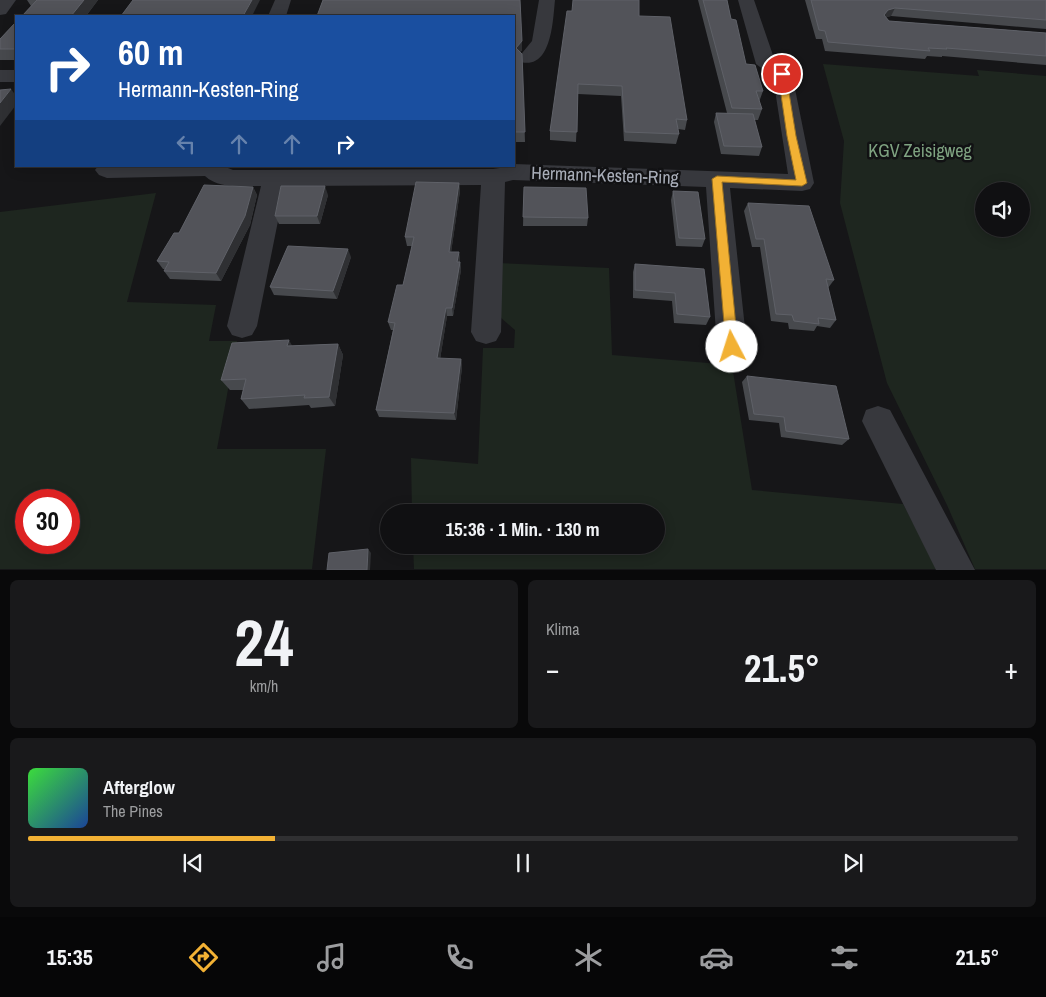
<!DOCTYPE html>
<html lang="de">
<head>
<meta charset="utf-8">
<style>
  :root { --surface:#101012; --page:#19191b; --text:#f1f3f6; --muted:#9c9d9f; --line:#303032; --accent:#f2b134 }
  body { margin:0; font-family:"Archivo Narrow",sans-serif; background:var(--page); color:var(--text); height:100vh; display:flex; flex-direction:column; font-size:19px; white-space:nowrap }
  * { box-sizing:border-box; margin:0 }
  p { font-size:16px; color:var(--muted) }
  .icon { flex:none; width:28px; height:28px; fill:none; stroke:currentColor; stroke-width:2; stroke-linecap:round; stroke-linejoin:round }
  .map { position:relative; height:570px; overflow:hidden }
  .details { display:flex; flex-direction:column; gap:10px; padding:10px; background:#09090a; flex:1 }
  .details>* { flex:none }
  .guide { position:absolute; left:15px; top:15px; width:500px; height:152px; border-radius:0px; box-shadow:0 2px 12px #0003,0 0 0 1px var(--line); background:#1a4fa0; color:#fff; overflow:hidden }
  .buttons { position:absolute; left:975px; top:182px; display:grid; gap:10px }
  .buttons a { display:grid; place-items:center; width:55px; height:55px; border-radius:50%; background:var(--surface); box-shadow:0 2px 12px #0003,0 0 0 1px var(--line); font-size:25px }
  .speed { position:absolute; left:15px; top:489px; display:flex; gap:10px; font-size:25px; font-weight:700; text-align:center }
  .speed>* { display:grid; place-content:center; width:65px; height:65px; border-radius:50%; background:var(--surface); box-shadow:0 2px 12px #0003,0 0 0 1px var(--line); line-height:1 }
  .speed .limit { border:8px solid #d22; background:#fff; color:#111 }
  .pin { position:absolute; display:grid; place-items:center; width:42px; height:42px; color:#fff; margin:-21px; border:2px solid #fff; border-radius:50%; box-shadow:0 1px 5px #0007 }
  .me { position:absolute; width:55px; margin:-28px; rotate:355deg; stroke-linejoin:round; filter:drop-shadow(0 0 4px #0008) }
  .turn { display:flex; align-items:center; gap:18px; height:105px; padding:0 20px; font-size:22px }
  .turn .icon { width:65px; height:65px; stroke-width:2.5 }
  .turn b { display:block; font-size:35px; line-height:42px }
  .lanes { display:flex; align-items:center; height:48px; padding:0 20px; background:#0003; justify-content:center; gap:25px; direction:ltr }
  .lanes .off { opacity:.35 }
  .big { font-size:38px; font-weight:700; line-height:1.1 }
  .details .widget { flex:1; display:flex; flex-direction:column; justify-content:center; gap:8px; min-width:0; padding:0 18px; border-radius:8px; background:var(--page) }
  .details .dial { align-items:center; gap:0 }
  .dial b { font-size:65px; line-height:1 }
  .song { display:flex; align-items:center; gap:15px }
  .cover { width:60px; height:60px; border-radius:8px; background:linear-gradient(135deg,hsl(120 70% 55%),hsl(220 70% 35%)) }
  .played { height:5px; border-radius:2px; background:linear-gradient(90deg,var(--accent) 25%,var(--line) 25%) }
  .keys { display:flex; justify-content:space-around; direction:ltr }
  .heat { display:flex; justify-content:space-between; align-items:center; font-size:28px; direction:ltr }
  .details .tiles { flex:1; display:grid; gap:10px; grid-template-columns:1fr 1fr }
  .widget:last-child { grid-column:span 2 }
  .trip { position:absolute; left:380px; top:504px; width:285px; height:50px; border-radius:25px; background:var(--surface); box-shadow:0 2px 12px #0003,0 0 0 1px var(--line); font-weight:700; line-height:50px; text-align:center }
  .tab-bar { display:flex; height:80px; justify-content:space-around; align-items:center; background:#060607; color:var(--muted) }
  .tab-bar .icon { width:35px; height:35px }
  .tab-bar .current { color:var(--accent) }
  .tab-bar b { font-size:22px; color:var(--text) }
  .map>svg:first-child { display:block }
  .green { fill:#1e261f; fill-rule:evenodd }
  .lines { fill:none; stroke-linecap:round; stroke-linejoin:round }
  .minor { fill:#37383d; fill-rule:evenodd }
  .wall { fill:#47494d }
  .shaded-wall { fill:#2f3033 }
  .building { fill:#525359; stroke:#5f6168 }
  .route { fill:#f2b134; stroke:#9d7322 }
  .labels { text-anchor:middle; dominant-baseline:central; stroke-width:5; stroke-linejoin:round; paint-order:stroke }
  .park-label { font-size:18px; fill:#7fa381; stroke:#111113 }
  .street-label { font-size:18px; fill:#a8adb8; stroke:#111113 }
</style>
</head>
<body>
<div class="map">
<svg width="1046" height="570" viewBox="0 0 1046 570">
  <rect width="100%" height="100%" fill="#161618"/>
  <g class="green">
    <path d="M 823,64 L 979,76 L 977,70 L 1046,76 L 1046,569 L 975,569 L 947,505 L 887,383 L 840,203 L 844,141 ZM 1021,191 L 1021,229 L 984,229 L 984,191 Z"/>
    <path d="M 156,193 L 127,302 L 216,305 L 209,341 L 237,341 L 217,449 L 326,449 L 312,569 L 0,569 L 0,212 ZM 26,500 L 69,500 L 69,542 L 26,542 Z"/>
    <polygon points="498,263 609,268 612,355 732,365 752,490 903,504 938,569 414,569 413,545 656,545 656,512 412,512 411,458 478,464 483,348 514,348 515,330 500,317"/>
  </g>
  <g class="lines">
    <g class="minor">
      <polygon points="0,0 16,0 6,14 0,15"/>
      <polygon points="275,0 291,0 286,16 268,16"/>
      <path d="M 539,0 L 555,0 C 553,19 552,70 521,62 L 518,58 L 532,41 Z"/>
      <path d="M 738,0 L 754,0 L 775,61 L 792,74 L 814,183 L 810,189 L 802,191 L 730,188 L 747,347 L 743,356 L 732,360 L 721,356 L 717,347 L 706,187 L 513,180 L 505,182 L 501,332 L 496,341 L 486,344 L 476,341 L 471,332 L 481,185 L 285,186 L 257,326 L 252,335 L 242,338 L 232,335 L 227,326 L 261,186 C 244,186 218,189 205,176 L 107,178 L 99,175 L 95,170 L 98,166 L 223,166 L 233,170 L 493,169 L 514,166 L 514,164 L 788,174 L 773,77 L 756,64 Z"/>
      <rect x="0" y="70" width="16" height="12"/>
      <polygon points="878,406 890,410 975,570 936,570 862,421 866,410"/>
    </g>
  </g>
  <g class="wall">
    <polygon points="27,0 98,0 86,16 22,16 31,6"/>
    <polygon points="323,0 520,0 522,50 520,52 522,54 525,142 514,142 514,16 317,16"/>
    <polygon points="698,0 727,0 731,19 746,64 763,91 759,102 762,109 758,120 754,120 762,147 759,156 721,154 714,122 716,113 727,113"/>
    <polygon points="805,0 1046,0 1046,29 891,16 886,17 889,21 1046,33 1046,65 942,56 942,57 927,56 925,59 825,51 822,39 816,39"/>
    <polygon points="572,11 639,16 687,120 685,130 678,129 679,134 676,144 624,141 621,96 578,94 576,142 550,140 550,131"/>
    <polygon points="16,22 16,60 0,60 0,39"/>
    <polygon points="459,183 460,191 451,252 459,252 461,270 453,316 447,316 440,359 461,359 462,367 456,420 379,417 376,410 393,330 391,330 388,322 403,285 412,246 407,246 405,237"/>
    <polygon points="253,187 257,195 250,225 221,281 170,279 164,271 165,269 163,269 157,261 179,233"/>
    <polygon points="524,187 588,218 587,226 523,226"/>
    <polygon points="673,191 705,239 702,247 676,246 671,200"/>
    <polygon points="328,195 320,224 279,224 275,216"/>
    <polygon points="748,203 834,280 828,288 836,320 830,328 817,326 814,331 789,329 788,323 771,321 760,247 752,247 744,211"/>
    <polygon points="351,257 337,299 274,295 270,287"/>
    <polygon points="635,264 710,317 706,325 674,323 672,301 633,298 633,272"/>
    <polygon points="338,344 343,355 335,406 311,408 309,405 249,409 241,399 243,390 230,390 221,380 292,346"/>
    <polygon points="747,376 849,439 842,445 781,437 779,423 749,420 742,382"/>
  </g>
  <g class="shaded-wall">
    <polygon points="84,0 98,0 86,16 71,16"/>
    <polygon points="252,0 260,0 252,16 243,16"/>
    <polygon points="895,8 891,16 884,18 884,15 888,10"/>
    <polygon points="522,41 522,50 516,58 516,48"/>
    <polygon points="11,89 16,96 16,105 0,126 0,103"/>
    <polygon points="459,183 460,191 450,260 449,252"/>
    <polygon points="325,186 328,195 320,224 317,216"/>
    <polygon points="253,187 257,195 250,225 221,281 216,273"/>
    <polygon points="348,249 351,257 337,299 333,291"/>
    <polygon points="459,252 460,260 458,270 457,262"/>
    <polygon points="460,262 461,270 453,316 452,308"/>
    <polygon points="446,308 447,316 439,366 437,358"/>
    <polygon points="289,340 295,351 287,346"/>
    <polygon points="338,344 343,355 335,406 329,397"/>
    <polygon points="461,359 462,367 456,420 454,413"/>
    <polygon points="368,549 371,553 370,570 367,570"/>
  </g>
  <g class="building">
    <polygon points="37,0 84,0 71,16 22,16"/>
    <polygon points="133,0 252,0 243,16 121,16"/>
    <polygon points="323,0 520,0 522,41 516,48 522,54 525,132 514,132 514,16 317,16"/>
    <polygon points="573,0 639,0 639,16 670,17 687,120 676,119 679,134 625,132 622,86 578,84 577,132 550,131 567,11 572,11"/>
    <polygon points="703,0 727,0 731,19 736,20 746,64 755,65 763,91 756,91 762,109 732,108"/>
    <polygon points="811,0 1046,0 1046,20 895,8 888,10 884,15 889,21 1046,33 1046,56 946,48 947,49 928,48 930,51 828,42 825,31 819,30"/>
    <polygon points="16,22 16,49 0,49 0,39"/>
    <polygon points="11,89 0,103 0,90"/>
    <polygon points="716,113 753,114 762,147 724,146"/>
    <polygon points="416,182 459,183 449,252 459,252 457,262 460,262 452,308 446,308 437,358 461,359 454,413 376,410 395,323 388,322 397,285 403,285 414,237 405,237"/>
    <polygon points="204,185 253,187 245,216 216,273 164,271 169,262 157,261 174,233 179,233"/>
    <polygon points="281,186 325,186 317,216 275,216"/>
    <polygon points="524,187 586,188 588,218 523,217"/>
    <polygon points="673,191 698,192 705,239 679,238"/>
    <polygon points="748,203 809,206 834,280 826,279 836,320 818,318 819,324 794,321 792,315 776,314 764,239 756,239"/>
    <polygon points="288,246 348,249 333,291 270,287"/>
    <polygon points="635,264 704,269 710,317 677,314 675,293 635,290"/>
    <polygon points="289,340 287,346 338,344 329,397 304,398 305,395 241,399 246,379 221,380 232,343"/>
    <polygon points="747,376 836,386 849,439 786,431 784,417 754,414"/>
    <polygon points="368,549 367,570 327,570 329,553"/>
  </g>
  <polygon class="route" points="782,71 786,74 796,136 807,183 802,186 722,182 738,347 732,353 726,347 712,179 717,176 796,180 787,136 778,74"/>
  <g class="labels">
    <g class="park-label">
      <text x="920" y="150">KGV Zeisigweg</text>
    </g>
    <g class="street-label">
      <text transform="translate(605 175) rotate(2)">Hermann-Kesten-Ring</text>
    </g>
  </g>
</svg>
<div class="buttons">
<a><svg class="icon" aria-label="sound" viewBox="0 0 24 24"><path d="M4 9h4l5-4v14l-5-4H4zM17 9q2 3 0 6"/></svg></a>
</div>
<div class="speed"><div class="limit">30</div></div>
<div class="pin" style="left:782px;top:74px;background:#d93025"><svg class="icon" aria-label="arrive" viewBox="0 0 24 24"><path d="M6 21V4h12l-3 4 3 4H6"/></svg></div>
<svg class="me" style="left:732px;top:347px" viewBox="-20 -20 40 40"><circle r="19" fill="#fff"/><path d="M0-13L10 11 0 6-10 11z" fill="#f2b134"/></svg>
<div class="trip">15:36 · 1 Min. · 130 m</div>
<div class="guide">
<div class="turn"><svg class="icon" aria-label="right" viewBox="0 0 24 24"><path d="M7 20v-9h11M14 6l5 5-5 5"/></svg><div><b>60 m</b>Hermann-Kesten-Ring</div></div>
<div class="lanes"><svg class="icon off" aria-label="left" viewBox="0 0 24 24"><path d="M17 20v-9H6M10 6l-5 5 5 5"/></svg><svg class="icon off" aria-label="ahead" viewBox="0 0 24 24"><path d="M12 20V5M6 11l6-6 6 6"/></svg><svg class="icon off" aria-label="ahead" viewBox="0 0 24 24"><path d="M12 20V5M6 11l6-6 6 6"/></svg><svg class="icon" aria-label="right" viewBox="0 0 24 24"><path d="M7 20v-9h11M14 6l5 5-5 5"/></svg></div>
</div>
</div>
<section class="details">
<div class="tiles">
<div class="widget dial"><b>24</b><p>km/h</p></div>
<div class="widget"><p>Klima</p>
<div class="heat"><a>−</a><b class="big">21.5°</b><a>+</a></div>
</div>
<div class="widget">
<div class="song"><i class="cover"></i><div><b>Afterglow</b><p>The Pines</p></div></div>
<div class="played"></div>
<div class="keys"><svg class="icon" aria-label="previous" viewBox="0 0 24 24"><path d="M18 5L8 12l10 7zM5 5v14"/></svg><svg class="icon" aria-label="pause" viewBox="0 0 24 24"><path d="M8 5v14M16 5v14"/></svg><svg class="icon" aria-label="next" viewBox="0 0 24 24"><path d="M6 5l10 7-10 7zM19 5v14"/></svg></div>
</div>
</div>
</section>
<nav class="tab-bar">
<b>15:35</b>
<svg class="icon current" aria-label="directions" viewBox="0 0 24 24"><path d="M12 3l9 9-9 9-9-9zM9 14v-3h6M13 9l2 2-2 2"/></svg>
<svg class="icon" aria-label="music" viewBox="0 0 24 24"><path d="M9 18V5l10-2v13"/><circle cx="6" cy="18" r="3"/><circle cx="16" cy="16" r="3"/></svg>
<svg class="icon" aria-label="phone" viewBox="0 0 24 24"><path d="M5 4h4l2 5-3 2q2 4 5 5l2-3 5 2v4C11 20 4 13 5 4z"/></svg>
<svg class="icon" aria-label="climate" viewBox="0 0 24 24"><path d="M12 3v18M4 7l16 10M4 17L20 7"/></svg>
<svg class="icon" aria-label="car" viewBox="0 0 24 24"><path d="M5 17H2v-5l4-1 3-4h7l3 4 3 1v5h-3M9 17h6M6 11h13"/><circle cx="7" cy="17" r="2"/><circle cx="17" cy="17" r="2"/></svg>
<svg class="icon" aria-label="filters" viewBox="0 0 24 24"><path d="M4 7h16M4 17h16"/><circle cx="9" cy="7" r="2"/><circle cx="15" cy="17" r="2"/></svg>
<b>21.5°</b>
</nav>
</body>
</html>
